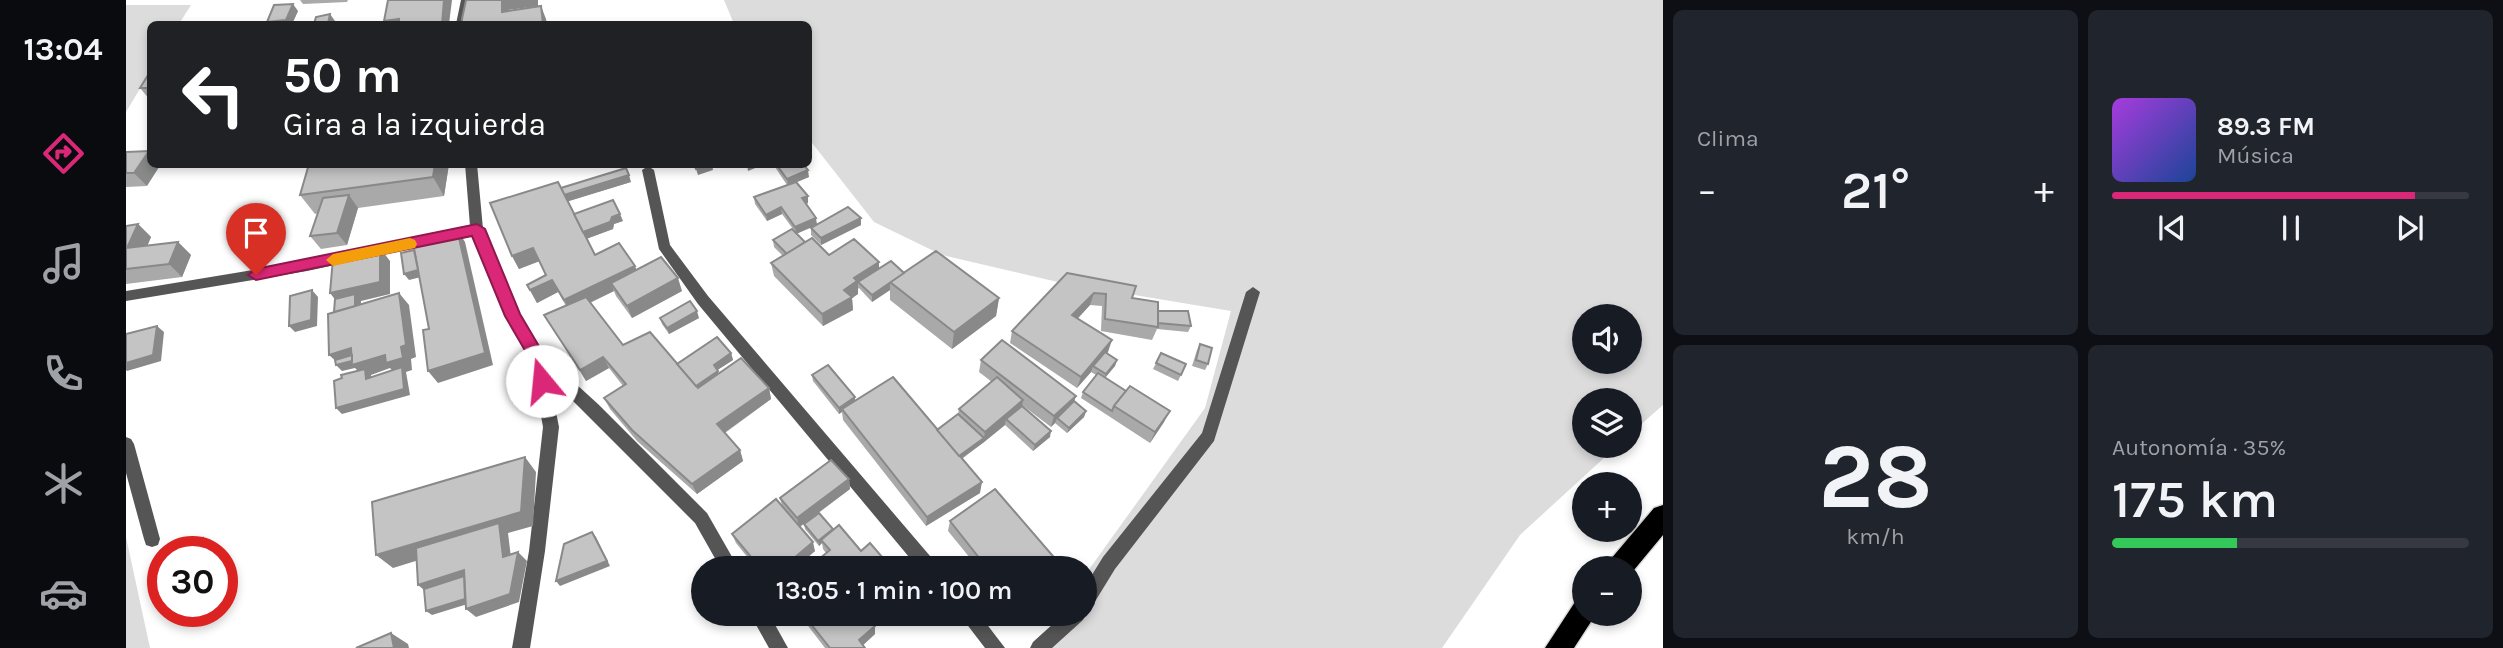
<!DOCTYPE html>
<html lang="es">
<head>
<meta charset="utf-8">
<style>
  :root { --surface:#171b24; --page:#20242c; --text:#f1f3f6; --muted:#9ea1a6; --line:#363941; --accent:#db2777 }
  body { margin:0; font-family:Karla,sans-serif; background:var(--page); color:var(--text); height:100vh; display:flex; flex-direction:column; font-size:26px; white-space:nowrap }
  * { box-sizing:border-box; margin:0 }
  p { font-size:23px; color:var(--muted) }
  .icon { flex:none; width:38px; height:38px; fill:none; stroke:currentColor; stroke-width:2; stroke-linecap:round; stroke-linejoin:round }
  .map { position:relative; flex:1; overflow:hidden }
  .panel { display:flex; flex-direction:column; gap:10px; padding:10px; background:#0d0f14; width:840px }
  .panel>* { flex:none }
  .hud { position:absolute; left:21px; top:21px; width:665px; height:147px; border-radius:10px; box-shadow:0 4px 10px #0003; background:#202124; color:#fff; overflow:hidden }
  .controls { position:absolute; left:1446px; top:304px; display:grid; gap:14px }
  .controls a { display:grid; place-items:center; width:70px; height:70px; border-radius:50%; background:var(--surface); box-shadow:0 4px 10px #0003; font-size:35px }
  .speed { position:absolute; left:21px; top:536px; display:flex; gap:14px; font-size:35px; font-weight:700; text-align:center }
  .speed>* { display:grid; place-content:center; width:91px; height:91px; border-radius:50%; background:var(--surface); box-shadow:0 4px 10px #0003; line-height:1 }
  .speed .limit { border:10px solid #d22; background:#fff; color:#111 }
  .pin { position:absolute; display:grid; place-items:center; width:60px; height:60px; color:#fff; margin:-72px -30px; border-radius:50% 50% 50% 0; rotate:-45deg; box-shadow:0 0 7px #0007 }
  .pin .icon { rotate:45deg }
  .me { position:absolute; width:77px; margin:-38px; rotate:343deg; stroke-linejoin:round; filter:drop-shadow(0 0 5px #0008) }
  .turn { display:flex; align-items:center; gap:24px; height:147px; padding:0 21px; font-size:32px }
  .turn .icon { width:91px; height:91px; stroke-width:2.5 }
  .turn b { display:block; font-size:49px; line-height:60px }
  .big { font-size:52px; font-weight:600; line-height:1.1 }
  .panel .widget { flex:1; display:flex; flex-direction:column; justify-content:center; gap:10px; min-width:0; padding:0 24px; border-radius:10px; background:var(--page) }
  .panel .dial { align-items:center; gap:0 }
  .dial b { font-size:91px; line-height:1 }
  .song { display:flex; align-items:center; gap:21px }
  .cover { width:84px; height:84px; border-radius:10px; background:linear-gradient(135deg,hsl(280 70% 55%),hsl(220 70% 35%)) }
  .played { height:7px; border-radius:4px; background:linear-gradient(90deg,var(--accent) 85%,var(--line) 85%) }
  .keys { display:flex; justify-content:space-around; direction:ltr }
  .heat { display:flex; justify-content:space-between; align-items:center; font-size:38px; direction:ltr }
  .charge { height:10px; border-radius:5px; background:linear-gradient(90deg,#34c759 35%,var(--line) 0) }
  .panel .tiles { flex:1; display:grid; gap:10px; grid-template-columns:repeat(2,1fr) }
  .trip { position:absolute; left:565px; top:556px; width:406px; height:70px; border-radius:35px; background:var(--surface); box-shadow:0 4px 10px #0003; font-weight:600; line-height:70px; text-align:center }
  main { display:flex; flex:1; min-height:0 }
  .tabs { display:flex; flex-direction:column; width:126px; justify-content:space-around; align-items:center; background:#090b0e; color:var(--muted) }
  .tabs .icon { width:49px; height:49px }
  .tabs .current { color:var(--accent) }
  .tabs b { font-size:32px; color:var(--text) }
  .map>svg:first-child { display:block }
  .green { fill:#dcdcdc; fill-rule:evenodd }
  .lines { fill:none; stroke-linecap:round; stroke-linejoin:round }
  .motorway-casing { stroke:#dbdbdb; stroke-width:3 }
  .minor { fill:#555; fill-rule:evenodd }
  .motorway { fill:#000; fill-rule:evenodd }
  .wall { fill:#a9a9a9 }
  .shaded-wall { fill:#898989 }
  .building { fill:#c4c4c4; stroke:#898989; stroke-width:2 }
  .route { fill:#db2777; stroke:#8e194d; stroke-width:2 }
  .slow { fill:#f59e0b }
</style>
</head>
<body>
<main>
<nav class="tabs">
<b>13:04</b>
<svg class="icon current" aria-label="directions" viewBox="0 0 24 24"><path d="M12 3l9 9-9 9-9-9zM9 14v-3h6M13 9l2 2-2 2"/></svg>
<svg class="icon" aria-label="music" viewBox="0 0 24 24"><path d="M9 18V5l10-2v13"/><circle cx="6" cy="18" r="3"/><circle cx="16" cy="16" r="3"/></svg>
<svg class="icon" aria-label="phone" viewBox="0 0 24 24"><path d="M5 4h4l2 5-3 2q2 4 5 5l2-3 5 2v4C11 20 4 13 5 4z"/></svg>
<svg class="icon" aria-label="climate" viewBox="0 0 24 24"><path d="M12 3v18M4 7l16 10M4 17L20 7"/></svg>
<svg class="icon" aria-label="car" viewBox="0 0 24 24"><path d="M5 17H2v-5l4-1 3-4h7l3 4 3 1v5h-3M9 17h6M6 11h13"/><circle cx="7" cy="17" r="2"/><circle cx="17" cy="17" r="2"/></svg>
</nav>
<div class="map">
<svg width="1537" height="648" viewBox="0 0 1537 648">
  <rect width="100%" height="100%" fill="#fff"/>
  <g class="green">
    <path d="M 598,0 L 1537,0 L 1537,405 L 1503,435 L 1503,401 L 1458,401 L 1458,446 L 1491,446 L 1394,535 L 1316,648 L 922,648 L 937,614 L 959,614 L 959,575 L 1079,408 L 1105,311 L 936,283 L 816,255 L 748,222 L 683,139 L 682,24 L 608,24 ZM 1458,317 L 1503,317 L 1503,362 L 1458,362 Z"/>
    <polygon points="0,5 65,5 53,24 24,24 24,72 0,112"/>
    <polygon points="0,537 24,648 0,648"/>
  </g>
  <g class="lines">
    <defs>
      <g id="motorway">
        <polygon points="1537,505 1537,535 1503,576 1503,569 1480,569 1484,560 1528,508"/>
        <polygon points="1458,598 1458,614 1470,614 1448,648 1419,648 1449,602"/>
      </g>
    </defs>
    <use href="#motorway" class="motorway-casing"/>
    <g class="minor">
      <polygon points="335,0 345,0 340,24 330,24"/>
      <polygon points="339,164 351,164 357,229 393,314 417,354 472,404 581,513 613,569 595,569 569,523 423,377 433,427 419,551 404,648 386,648 403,551 417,427 405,359 380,316 347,235 181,271 0,301 0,291 181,261 344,226"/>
      <polygon points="522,166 528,170 544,245 582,296 810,563 812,569 793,569 572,304 533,249 516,170"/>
      <polygon points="1127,287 1134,292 1088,441 989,569 965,608 959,611 959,586 977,557 1076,433 1120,292"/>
      <polygon points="0,437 5,439 8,444 34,539 32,545 26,547 20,545 18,539 0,473"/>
      <polygon points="959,612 960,614 957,620 926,648 904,648 907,642 938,614 959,614"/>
      <polygon points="624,614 643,614 662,648 643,648"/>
      <polygon points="833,614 853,614 879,648 859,648"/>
    </g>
    <use href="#motorway" class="motorway"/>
  </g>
  <g class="wall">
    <polygon points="174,0 222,0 221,2 177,4"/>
    <polygon points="172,11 166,24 142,24 141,22"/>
    <polygon points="24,72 24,100 14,88"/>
    <polygon points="0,152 21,186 0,187"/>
    <polygon points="183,164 323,164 318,196 232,208 221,245 195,249 184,236 192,213 189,214 174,195"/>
    <polygon points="647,164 650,164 683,177 670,182 682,203 680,204 691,224 735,218 735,225 695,245 685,235 685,228 687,226 670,234 679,242 703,255 753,262 753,269 778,273 873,298 870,316 826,349 764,300 764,290 746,302 733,288 732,289 732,294 726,298 727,310 697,326 648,276 645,263 657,256 648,247 647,240 670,233 656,214 641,221 629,204 628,197 661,185"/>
    <polygon points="505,182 442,201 452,223 497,221 488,224 487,229 460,239 469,255 511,270 556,291 506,318 490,296 488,291 464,303 497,345 551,364 605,353 607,360 591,370 592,374 643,388 645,399 599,433 614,450 617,461 571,494 511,441 484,409 478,398 497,386 483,368 460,381 418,315 440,306 432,292 411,303 401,285 420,275 413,261 393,269 386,256 435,188"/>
    <polygon points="12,224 25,237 21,246 52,242 65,255 56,277 0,284 0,226"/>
    <polygon points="941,273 1006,298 1065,326 1062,332 1031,329 1026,340 975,331 976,306 964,305 952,318 982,352 981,353 991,360 989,366 979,378 1038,422 1024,443 955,398 957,392 970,375 965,372 951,388 884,343 886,331"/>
    <polygon points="534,318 573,318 543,334 536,324"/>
    <polygon points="1074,344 1082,364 1079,370 1066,366 1071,350"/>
    <polygon points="1035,353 1055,375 1052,381 1027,369"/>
    <polygon points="855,360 950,396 948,401 960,411 958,417 941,433 929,423 925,427 896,405 924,437 907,451 879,425 836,459 854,493 800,526 717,420 716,412 713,414 687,381 686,375 729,397 729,400 811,430 832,414 833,409 866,382 853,372"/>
    <polygon points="723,479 724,489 674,527 689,551 668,569 631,569 610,543 606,534 656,506 654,498"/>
    <polygon points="824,521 930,569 853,569 822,531"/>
    <polygon points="678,524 707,530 757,567 755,569 681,569 700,553 697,549 696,543 693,546 679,529"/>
    <polygon points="673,614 739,614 749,634 737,645 739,648 699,648"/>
    <polygon points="751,614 776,614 761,626"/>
  </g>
  <g class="shaded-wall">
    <polygon points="318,0 326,0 323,24 316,24"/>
    <polygon points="376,0 412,0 412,6 382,10 382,24 376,12"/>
    <polygon points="167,4 172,11 166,24 163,24 160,20"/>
    <polygon points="415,6 420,19 421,24 417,24"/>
    <polygon points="204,14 209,21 208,24 202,24"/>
    <polygon points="273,19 276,24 260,24 258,21"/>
    <polygon points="23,151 24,152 24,164 35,164 21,186 8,173"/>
    <polygon points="309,164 323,164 318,196 307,177"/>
    <polygon points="583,164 586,164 587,170 572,175 570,169"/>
    <polygon points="621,164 639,164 622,171"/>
    <polygon points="682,170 683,177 662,186 661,179"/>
    <polygon points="503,175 505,182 440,202 437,195"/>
    <polygon points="223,195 232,208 221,245 211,233"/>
    <polygon points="682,196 682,203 677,205 676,198"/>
    <polygon points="655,207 656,214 641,221 640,215"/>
    <polygon points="494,214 497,221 488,224 487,229 460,239 457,233 486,217"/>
    <polygon points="690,218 691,225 670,234 669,227"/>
    <polygon points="735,218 735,225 695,245 695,238"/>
    <polygon points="12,224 25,237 15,261 1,248"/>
    <polygon points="331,229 339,242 367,365 312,383 302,371"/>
    <polygon points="52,242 65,255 56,277 43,264"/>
    <polygon points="254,248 264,261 264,294 235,301 234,320 214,306 204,293"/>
    <polygon points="407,248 414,261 393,269 386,256"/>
    <polygon points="753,262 753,275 732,282 732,294 726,298 727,310 697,326 696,314 728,278"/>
    <polygon points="509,266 514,279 485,283 488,291 444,312 438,300"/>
    <polygon points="295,269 299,276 283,280 278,274"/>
    <polygon points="552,278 556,291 506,318 501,306"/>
    <polygon points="426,280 432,292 411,303 404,290"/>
    <polygon points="764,283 764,290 746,302 746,295"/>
    <polygon points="186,290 192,297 191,326 169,332 163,326"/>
    <polygon points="273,293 283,305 290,357 285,359 286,370 280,372 284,395 216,414 210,408 270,375 264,368 245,375 246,385 229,368 216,371 210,365 213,364 203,355 225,348 275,347"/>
    <polygon points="968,293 964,305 943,328 946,315"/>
    <polygon points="873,298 870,316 826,349 828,332"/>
    <polygon points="571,311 573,318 543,334 541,328"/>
    <polygon points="31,326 38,332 35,361 1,371 0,370 0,363"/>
    <polygon points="986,340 982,352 969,367 967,366 965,372 951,388 955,377"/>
    <polygon points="605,353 607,360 590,371 588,365"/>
    <polygon points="477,357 483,368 460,381 454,370"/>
    <polygon points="991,360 989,366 977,380 980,374"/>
    <polygon points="592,371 594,377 571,393 569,387"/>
    <polygon points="643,388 645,399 595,435 591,424"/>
    <polygon points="950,396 946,407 931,418 929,423 925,427 928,416"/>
    <polygon points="729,397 729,403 716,409 716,412 713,414 713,408"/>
    <polygon points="897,400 895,411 880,419 879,425 857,443 829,463 830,458 858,438 859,432"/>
    <polygon points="960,411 958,417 941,433 943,428"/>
    <polygon points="1044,411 1038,422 1024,443 1029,432"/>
    <polygon points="925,431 924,437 907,451 909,445"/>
    <polygon points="614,450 617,461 571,494 566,484"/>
    <polygon points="399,457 410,472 407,526 382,533 386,566 377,557 374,535 267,568 250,555"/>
    <polygon points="723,479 724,489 673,527 671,518"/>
    <polygon points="856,482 854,493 800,526 801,517"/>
    <polygon points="707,529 708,534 695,540 696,543 693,546 692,541"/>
    <polygon points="466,532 470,537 484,566 434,586 430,581"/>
    <polygon points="77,538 85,543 85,551 76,551"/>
    <polygon points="687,542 689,551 668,569 655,569"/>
    <polygon points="392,552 401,561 393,602 350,617 340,609"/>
    <polygon points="757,558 757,567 755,569 743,569"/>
    <polygon points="338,570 348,602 306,615 300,611 303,594 292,585"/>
    <polygon points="771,614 776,614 761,626 761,622"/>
    <polygon points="749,626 749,634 734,648 733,640"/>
    <polygon points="265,633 282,644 283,648 268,648"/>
  </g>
  <g class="building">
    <polygon points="262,0 318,0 316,24 273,24 273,19 258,21"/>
    <polygon points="340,0 376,0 376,12 415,6 417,24 336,24 336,19"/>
    <polygon points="167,4 160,20 141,22 148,5"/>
    <polygon points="204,14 202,24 188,24 190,17"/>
    <polygon points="24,72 24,88 14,88"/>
    <polygon points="23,151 8,173 0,173 0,152"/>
    <polygon points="183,164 309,164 307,177 174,195"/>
    <polygon points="568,164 583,164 570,169"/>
    <polygon points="650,164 677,164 682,170 661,179"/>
    <polygon points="500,168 503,175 438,195 435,188"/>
    <polygon points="432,182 469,255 493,243 509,266 438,300 426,280 404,290 401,285 420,275 407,248 386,256 364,203"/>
    <polygon points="670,182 682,196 676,198 690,218 669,227 655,207 640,215 628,197"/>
    <polygon points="223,195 211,233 184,236 197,198"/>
    <polygon points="487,200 494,214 486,217 484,222 457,232 448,214"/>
    <polygon points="722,207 735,218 695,238 685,228"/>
    <polygon points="12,224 1,248 52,242 43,264 0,269 0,226"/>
    <polygon points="331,229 359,353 302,371 297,330 303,329 287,243"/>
    <polygon points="666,229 679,242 661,254 647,240"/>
    <polygon points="686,238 703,255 728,239 753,262 728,278 731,281 718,290 726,297 696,314 645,263"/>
    <polygon points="254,248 254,282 204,293 207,258"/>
    <polygon points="288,250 292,270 278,274 275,253"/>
    <polygon points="810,251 873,298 828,332 764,282"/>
    <polygon points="535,257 552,278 501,306 485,283"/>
    <polygon points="765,261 778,273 746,295 732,282"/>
    <polygon points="941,273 1010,286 1006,298 1032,302 1032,327 979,319 980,294 968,293 946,315 986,340 955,377 886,331"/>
    <polygon points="186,290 185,320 163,326 164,296"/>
    <polygon points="273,293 280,345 275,347 277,358 260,363 259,355 226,365 225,348 203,355 202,314"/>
    <polygon points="229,294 229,306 208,312 209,299"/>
    <polygon points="460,297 497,345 524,332 572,388 615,358 643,388 591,424 614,450 566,484 506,430 478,398 500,384 477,357 454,370 418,315"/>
    <polygon points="564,301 571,311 541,328 534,318"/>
    <polygon points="1032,311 1062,311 1065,326 1032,323"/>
    <polygon points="31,326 27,355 0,363 0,334"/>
    <polygon points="591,337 605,353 588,365 592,371 570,386 551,364"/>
    <polygon points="876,340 950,396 928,416 855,360"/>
    <polygon points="1074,344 1086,348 1082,364 1070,360"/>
    <polygon points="979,352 991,360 980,374 967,366"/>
    <polygon points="1035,353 1060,364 1055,375 1030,363"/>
    <polygon points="226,355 226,361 210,365 209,360"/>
    <polygon points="702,365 729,397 713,408 686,375"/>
    <polygon points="276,367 278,389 210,408 208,381 216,378 215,375 239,369 240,379"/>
    <polygon points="972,373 1000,391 988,406 986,411 957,392"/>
    <polygon points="767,377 856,482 801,517 716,409"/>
    <polygon points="871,377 897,400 859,432 833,409"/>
    <polygon points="1004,386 1044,411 1029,432 988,406"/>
    <polygon points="948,401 960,411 943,428 931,418"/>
    <polygon points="896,406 925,431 909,445 880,419"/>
    <polygon points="832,414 858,438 833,456 811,430"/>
    <polygon points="399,457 395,512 250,555 246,502"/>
    <polygon points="705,460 723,479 671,518 654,498"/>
    <polygon points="869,489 932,562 924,569 862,569 824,521"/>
    <polygon points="650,499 687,542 655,569 635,569 606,534"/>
    <polygon points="693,513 707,529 692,541 678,524"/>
    <polygon points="373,523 377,557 392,552 384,594 340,609 338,570 292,585 290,548"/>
    <polygon points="713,525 735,551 744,543 757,558 743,569 681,569 704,550 695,540"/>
    <polygon points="466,532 481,561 430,581 438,544"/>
    <polygon points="77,538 76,551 37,551 37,568 34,551"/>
    <polygon points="338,576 339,599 300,611 298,589"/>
    <polygon points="677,614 739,614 749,626 733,640 739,648 704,648"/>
    <polygon points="754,614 771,614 761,622"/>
    <polygon points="265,633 268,648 230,648"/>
  </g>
  <polygon class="route" points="351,224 359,229 394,314 420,358 424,381 422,386 410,386 404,359 379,316 346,236 130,280 122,275 130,269"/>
  <polygon class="slow" points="284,238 289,240 291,244 289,248 207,266 200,260 207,254"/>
</svg>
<div class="controls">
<a><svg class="icon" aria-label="sound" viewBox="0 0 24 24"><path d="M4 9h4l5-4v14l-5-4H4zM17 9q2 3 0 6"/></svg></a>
<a><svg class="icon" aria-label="layers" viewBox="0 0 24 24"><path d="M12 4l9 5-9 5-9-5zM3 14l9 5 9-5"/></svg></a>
<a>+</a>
<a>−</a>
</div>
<div class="speed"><div class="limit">30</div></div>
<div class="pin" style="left:130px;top:275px;background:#d93025"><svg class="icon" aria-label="arrive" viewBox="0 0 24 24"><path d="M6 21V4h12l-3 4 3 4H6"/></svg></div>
<svg class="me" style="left:416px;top:381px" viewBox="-20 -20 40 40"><circle r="19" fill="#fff"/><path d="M0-13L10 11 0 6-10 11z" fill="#db2777"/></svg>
<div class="trip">13:05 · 1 min · 100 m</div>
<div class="hud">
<div class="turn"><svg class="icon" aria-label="left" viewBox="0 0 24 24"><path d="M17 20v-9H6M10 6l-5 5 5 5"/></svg><div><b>50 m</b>Gira a la izquierda</div></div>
</div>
</div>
<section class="panel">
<div class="tiles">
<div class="widget"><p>Clima</p>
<div class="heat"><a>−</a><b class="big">21°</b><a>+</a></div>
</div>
<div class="widget">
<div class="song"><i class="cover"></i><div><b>89.3 FM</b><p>Música</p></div></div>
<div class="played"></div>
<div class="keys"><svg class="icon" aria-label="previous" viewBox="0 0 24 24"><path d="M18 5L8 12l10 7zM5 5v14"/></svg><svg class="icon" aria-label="pause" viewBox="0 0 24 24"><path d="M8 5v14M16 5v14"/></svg><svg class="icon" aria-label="next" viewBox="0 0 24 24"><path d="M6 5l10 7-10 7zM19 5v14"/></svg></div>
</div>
<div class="widget dial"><b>28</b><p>km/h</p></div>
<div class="widget"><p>Autonomía · 35%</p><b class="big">175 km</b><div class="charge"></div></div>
</div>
</section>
</main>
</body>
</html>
